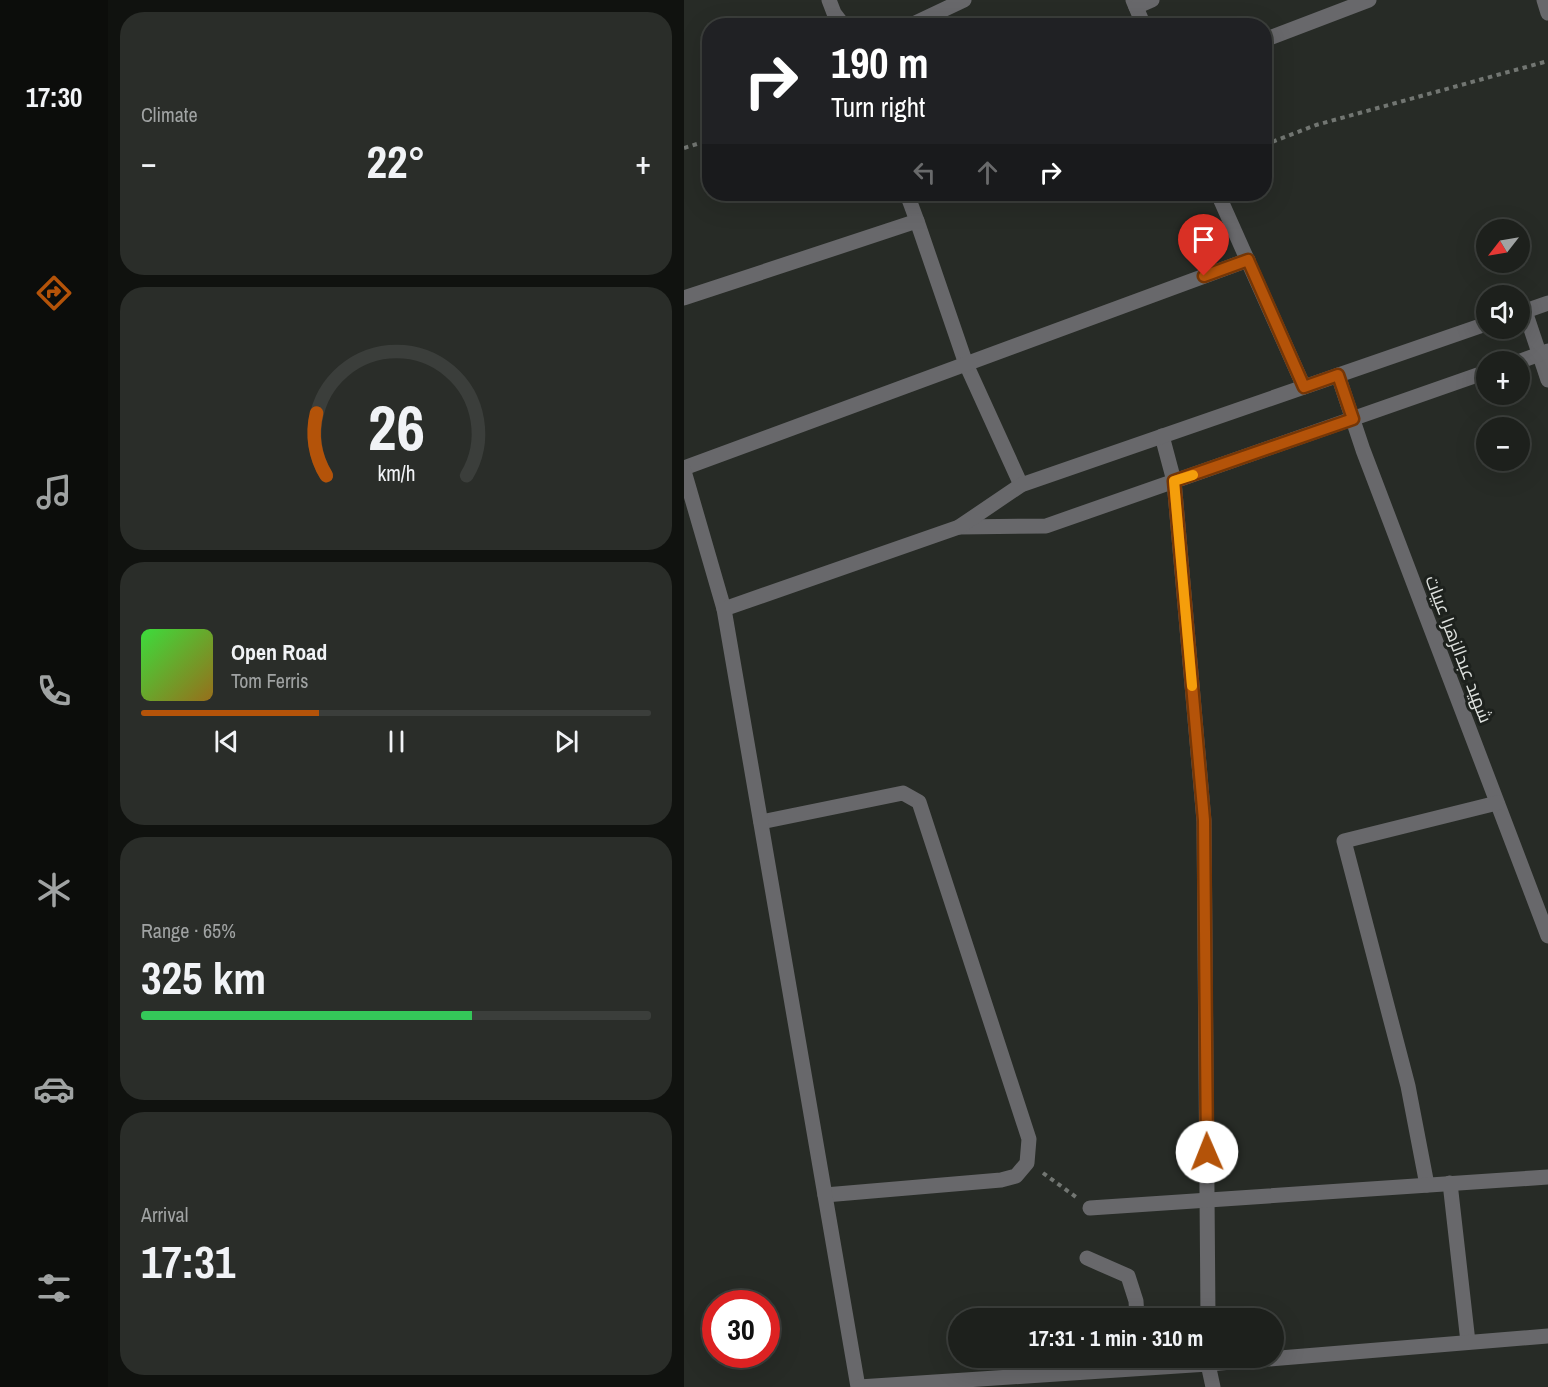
<!DOCTYPE html>
<html lang="en">
<head>
<meta charset="utf-8">
<style>
  :root { --surface:#1d201c; --page:#2a2d29; --text:#f1f3f6; --muted:#a0a3a3; --line:#3b3e3b; --accent:#b45309 }
  body { margin:0; font-family:"Archivo Narrow",Cairo,sans-serif; background:var(--page); color:var(--text); height:100vh; display:flex; flex-direction:column; font-size:22px; white-space:nowrap }
  * { box-sizing:border-box; margin:0 }
  p { font-size:20px; color:var(--muted) }
  .icon { flex:none; width:33px; height:33px; fill:none; stroke:currentColor; stroke-width:2; stroke-linecap:round; stroke-linejoin:round }
  .map { position:relative; flex:1; overflow:hidden }
  .sheet { display:flex; flex-direction:column; gap:12px; padding:12px; background:#10120f; width:576px }
  .sheet>* { flex:none }
  .top-card { position:absolute; left:18px; top:18px; width:570px; height:183px; border-radius:24px; box-shadow:0 6px 24px #0002,0 0 0 2px var(--line); background:#202124; color:#fff; overflow:hidden }
  .needle { width:39px; rotate:239deg }
  .controls { position:absolute; left:792px; top:219px; display:grid; gap:12px }
  .controls a { display:grid; place-items:center; width:54px; height:54px; border-radius:50%; background:var(--surface); box-shadow:0 6px 24px #0002,0 0 0 2px var(--line); font-size:30px }
  .speed { position:absolute; left:18px; top:1290px; display:flex; gap:12px; font-size:30px; font-weight:700; text-align:center }
  .speed>* { display:grid; place-content:center; width:78px; height:78px; border-radius:50%; background:var(--surface); box-shadow:0 6px 24px #0002,0 0 0 2px var(--line); line-height:1 }
  .speed .limit { border:9px solid #d22; background:#fff; color:#111 }
  .pin { position:absolute; display:grid; place-items:center; width:51px; height:51px; color:#fff; margin:-62px -26px; border-radius:50% 50% 50% 0; rotate:-45deg; box-shadow:0 0 6px #0007 }
  .pin .icon { rotate:45deg }
  .me { position:absolute; width:66px; margin:-33px; rotate:359deg; stroke-linejoin:round; filter:drop-shadow(0 0 4px #0008) }
  .turn { display:flex; align-items:center; gap:21px; height:126px; padding:0 30px; font-size:27px }
  .turn .icon { width:78px; height:78px; stroke-width:2.5 }
  .turn b { display:block; font-size:42px; line-height:51px }
  .lanes { display:flex; align-items:center; height:57px; padding:0 30px; background:#0003; justify-content:center; gap:30px; direction:ltr }
  .lanes .off { opacity:.35 }
  .big { font-size:45px; font-weight:700; line-height:1.1 }
  .sheet .tile { flex:1; display:flex; flex-direction:column; justify-content:center; gap:9px; min-width:0; padding:0 21px; border-radius:24px; background:var(--page) }
  .sheet .dial { align-items:center; gap:0 }
  .dial svg { height:156px; overflow:visible; fill:none; stroke:var(--line); stroke-width:7; stroke-linecap:round; text-anchor:middle }
  .dial text { fill:var(--text); stroke:none }
  .song { display:flex; align-items:center; gap:18px }
  .cover { width:72px; height:72px; border-radius:9px; background:linear-gradient(135deg,hsl(120 70% 55%),hsl(40 70% 35%)) }
  .played { height:6px; border-radius:3px; background:linear-gradient(90deg,var(--accent) 35%,var(--line) 35%) }
  .keys { display:flex; justify-content:space-around; direction:ltr }
  .heat { display:flex; justify-content:space-between; align-items:center; font-size:33px; direction:ltr }
  .charge { height:9px; border-radius:4px; background:linear-gradient(90deg,#34c759 65%,var(--line) 0) }
  .trip { position:absolute; left:264px; top:1308px; width:336px; height:60px; border-radius:30px; background:var(--surface); box-shadow:0 6px 24px #0002,0 0 0 2px var(--line); font-weight:700; line-height:60px; text-align:center }
  main { display:flex; flex:1; min-height:0 }
  .tab-bar { display:flex; flex-direction:column; width:108px; justify-content:space-around; align-items:center; background:#0c0d0b; color:var(--muted) }
  .tab-bar .icon { width:42px; height:42px }
  .tab-bar .on { color:var(--accent) }
  .tab-bar b { font-size:27px; color:var(--text) }
  .map>svg:first-child { display:block }
  .lines { fill:none; stroke-linecap:round; stroke-linejoin:round }
  .path { stroke:#727672; stroke-width:4; stroke-dasharray:4.5 4.5; stroke-linecap:butt }
  .minor { stroke:#68686b; stroke-width:15 }
  .route-casing { stroke:#753606; stroke-width:15 }
  .route { stroke:#b45309; stroke-width:10 }
  .slow { stroke:#f59e0b; stroke-width:10 }
  .labels { text-anchor:middle; dominant-baseline:central; stroke-width:6; stroke-linejoin:round; paint-order:stroke }
  .street-label { font-size:18px; fill:#dfe2df; stroke:#1d211d }
</style>
</head>
<body>
<main>
<nav class="tab-bar">
<b>17:30</b>
<svg class="icon on" aria-label="directions" viewBox="0 0 24 24"><path d="M12 3l9 9-9 9-9-9zM9 14v-3h6M13 9l2 2-2 2"/></svg>
<svg class="icon" aria-label="music" viewBox="0 0 24 24"><path d="M9 18V5l10-2v13"/><circle cx="6" cy="18" r="3"/><circle cx="16" cy="16" r="3"/></svg>
<svg class="icon" aria-label="phone" viewBox="0 0 24 24"><path d="M5 4h4l2 5-3 2q2 4 5 5l2-3 5 2v4C11 20 4 13 5 4z"/></svg>
<svg class="icon" aria-label="climate" viewBox="0 0 24 24"><path d="M12 3v18M4 7l16 10M4 17L20 7"/></svg>
<svg class="icon" aria-label="car" viewBox="0 0 24 24"><path d="M5 17H2v-5l4-1 3-4h7l3 4 3 1v5h-3M9 17h6M6 11h13"/><circle cx="7" cy="17" r="2"/><circle cx="17" cy="17" r="2"/></svg>
<svg class="icon" aria-label="filters" viewBox="0 0 24 24"><path d="M4 7h16M4 17h16"/><circle cx="9" cy="7" r="2"/><circle cx="15" cy="17" r="2"/></svg>
</nav>
<section class="sheet">
<div class="tile"><p>Climate</p>
<div class="heat"><a>−</a><b class="big">22°</b><a>+</a></div>
</div>
<div class="tile dial"><svg viewBox="0 0 100 80">
<path d="M14 69A42 42 0 1 1 86 69"/>
<path d="M14 69A42 42 0 0 1 9 37" stroke="#b45309"/>
<text x="50" y="56" font-size="32" font-weight="700">26</text>
<text x="50" y="72" font-size="11">km/h</text>
</svg></div>
<div class="tile">
<div class="song"><i class="cover"></i><div><b>Open Road</b><p>Tom Ferris</p></div></div>
<div class="played"></div>
<div class="keys"><svg class="icon" aria-label="previous" viewBox="0 0 24 24"><path d="M18 5L8 12l10 7zM5 5v14"/></svg><svg class="icon" aria-label="pause" viewBox="0 0 24 24"><path d="M8 5v14M16 5v14"/></svg><svg class="icon" aria-label="next" viewBox="0 0 24 24"><path d="M6 5l10 7-10 7zM19 5v14"/></svg></div>
</div>
<div class="tile"><p>Range · 65%</p><b class="big">325 km</b><div class="charge"></div></div>
<div class="tile"><p>Arrival</p><b class="big">17:31</b></div>
</section>
<div class="map">
<svg width="864" height="1387" viewBox="0 0 864 1387">
  <rect width="100%" height="100%" fill="#272b26"/>
  <g class="lines">
    <g class="path">
      <polyline points="580,145 632,125 864,61"/>
      <polyline points="0,148 26,140"/>
      <polyline points="359,1173 392,1197"/>
    </g>
    <g class="minor">
      <polyline points="145,0 150,13 160,26"/>
      <polyline points="449,0 460,26"/>
      <polyline points="860,0 864,13"/>
      <polyline points="452,7 468,0"/>
      <polyline points="225,26 280,0"/>
      <polyline points="580,40 685,0"/>
      <polyline points="223,194 233,221"/>
      <polyline points="534,194 620,387"/>
      <polyline points="0,298 233,221 282,364 337,485"/>
      <polyline points="841,311 864,380"/>
      <polyline points="836,313 864,303"/>
      <polyline points="834,362 864,351"/>
      <polyline points="654,375 679,450 864,936"/>
      <polyline points="478,436 490,481 520,821 524,1318"/>
      <polyline points="0,468 564,260"/>
      <polyline points="0,471 40,609"/>
      <polyline points="275,527 362,526 802,372"/>
      <polyline points="77,822 219,793 235,802 345,1139 343,1163 332,1176 317,1180 141,1195"/>
      <polyline points="766,1183 784,1342"/>
      <polyline points="743,1185 724,1086 660,841 813,803"/>
      <polyline points="406,1208 864,1177"/>
      <polyline points="403,1258 444,1276 452,1301 453,1318"/>
      <polyline points="524,1358 524,1364 864,1336"/>
      <polyline points="174,1387 40,609 275,527 337,485 802,324"/>
      <polyline points="175,1387 524,1364 529,1387"/>
    </g>
  </g>
  <g class="lines">
    <defs>
      <polyline id="route" points="520,276 564,260 620,387 654,375 669,419 490,481 520,820 523,1152"/>
    </defs>
    <use href="#route" class="route-casing"/>
    <use href="#route" class="route"/>
    <polyline class="slow" points="508,686 490,481 509,475"/>
  </g>
  <g class="labels">
    <g class="street-label">
      <text transform="translate(775 649) rotate(69)">شهید عبدالزهرا عبیات</text>
    </g>
  </g>
</svg>
<div class="controls">
<a><svg class="needle" viewBox="-14 -14 28 28"><path d="M0-13l5 13h-10z" fill="#e53935"/><path d="M0 13l5-13h-10z" fill="#a0a3a3"/></svg></a>
<a><svg class="icon" aria-label="sound" viewBox="0 0 24 24"><path d="M4 9h4l5-4v14l-5-4H4zM17 9q2 3 0 6"/></svg></a>
<a>+</a>
<a>−</a>
</div>
<div class="speed"><div class="limit">30</div></div>
<div class="pin" style="left:520px;top:276px;background:#d93025"><svg class="icon" aria-label="arrive" viewBox="0 0 24 24"><path d="M6 21V4h12l-3 4 3 4H6"/></svg></div>
<svg class="me" style="left:523px;top:1152px" viewBox="-20 -20 40 40"><circle r="19" fill="#fff"/><path d="M0-13L10 11 0 6-10 11z" fill="#b45309"/></svg>
<div class="trip">17:31 · 1 min · 310 m</div>
<div class="top-card">
<div class="turn"><svg class="icon" aria-label="right" viewBox="0 0 24 24"><path d="M7 20v-9h11M14 6l5 5-5 5"/></svg><div><b>190 m</b>Turn right</div></div>
<div class="lanes"><svg class="icon off" aria-label="left" viewBox="0 0 24 24"><path d="M17 20v-9H6M10 6l-5 5 5 5"/></svg><svg class="icon off" aria-label="ahead" viewBox="0 0 24 24"><path d="M12 20V5M6 11l6-6 6 6"/></svg><svg class="icon" aria-label="right" viewBox="0 0 24 24"><path d="M7 20v-9h11M14 6l5 5-5 5"/></svg></div>
</div>
</div>
</main>
</body>
</html>
